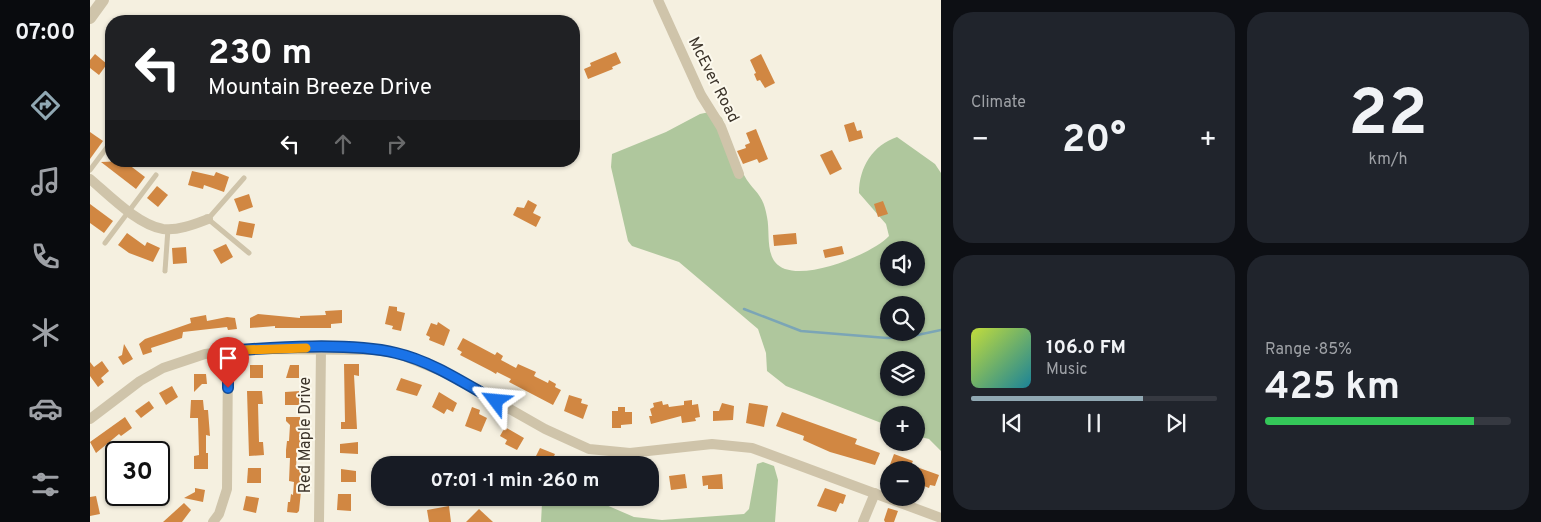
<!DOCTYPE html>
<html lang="en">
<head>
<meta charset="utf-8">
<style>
  :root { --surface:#171b24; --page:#20242c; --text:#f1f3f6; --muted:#9ea1a6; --line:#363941; --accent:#90a8b3 }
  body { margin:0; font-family:Overpass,sans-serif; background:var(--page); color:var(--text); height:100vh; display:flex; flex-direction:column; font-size:19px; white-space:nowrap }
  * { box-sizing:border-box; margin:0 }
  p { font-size:16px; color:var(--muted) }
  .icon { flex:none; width:28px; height:28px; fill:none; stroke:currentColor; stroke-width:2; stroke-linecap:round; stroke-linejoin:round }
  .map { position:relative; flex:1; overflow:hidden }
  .drawer { display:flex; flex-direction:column; gap:12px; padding:12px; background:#0d0f14; width:600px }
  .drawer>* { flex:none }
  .banner { position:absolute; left:15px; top:15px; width:475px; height:152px; border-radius:20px; box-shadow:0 1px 4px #0004; background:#202124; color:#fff; overflow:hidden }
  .controls { position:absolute; left:790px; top:241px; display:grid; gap:10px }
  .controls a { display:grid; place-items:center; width:45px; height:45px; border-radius:50%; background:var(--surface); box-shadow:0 1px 4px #0004; font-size:25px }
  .speed { position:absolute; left:15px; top:441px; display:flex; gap:10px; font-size:25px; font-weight:700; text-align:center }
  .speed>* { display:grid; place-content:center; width:65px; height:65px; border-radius:50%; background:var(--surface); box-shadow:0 1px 4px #0004; line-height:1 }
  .speed .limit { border:2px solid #111; border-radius:8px; background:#fff; color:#111 }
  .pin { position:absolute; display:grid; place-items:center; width:42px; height:42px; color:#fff; margin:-51px -21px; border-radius:50% 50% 50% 0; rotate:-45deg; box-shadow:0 0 5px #0007 }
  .pin .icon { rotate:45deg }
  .me { position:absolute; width:55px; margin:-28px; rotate:299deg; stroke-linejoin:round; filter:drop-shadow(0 0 4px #0008) }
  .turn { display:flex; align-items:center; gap:18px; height:105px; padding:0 20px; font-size:22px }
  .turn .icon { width:65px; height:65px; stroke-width:2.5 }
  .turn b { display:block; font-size:35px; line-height:42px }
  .lanes { display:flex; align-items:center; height:48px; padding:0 20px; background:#0003; justify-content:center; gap:25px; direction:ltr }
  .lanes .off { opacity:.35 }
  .big { font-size:38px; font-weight:700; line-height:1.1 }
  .drawer .card { flex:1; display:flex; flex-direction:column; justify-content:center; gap:8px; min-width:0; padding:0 18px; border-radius:20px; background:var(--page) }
  .drawer .dial { align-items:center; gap:0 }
  .dial b { font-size:65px; line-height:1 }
  .song { display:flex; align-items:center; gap:15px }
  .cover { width:60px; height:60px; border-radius:8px; background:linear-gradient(135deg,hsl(70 70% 55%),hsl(190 70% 35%)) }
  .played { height:5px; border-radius:2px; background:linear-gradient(90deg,var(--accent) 70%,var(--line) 70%) }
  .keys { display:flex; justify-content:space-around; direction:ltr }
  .heat { display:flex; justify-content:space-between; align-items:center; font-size:28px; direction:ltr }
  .charge { height:8px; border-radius:4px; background:linear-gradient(90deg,#34c759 85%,var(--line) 0) }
  .drawer .tiles { flex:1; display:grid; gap:12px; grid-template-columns:repeat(2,1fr) }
  .trip { position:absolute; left:281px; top:456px; width:288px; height:50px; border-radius:20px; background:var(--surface); box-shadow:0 1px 4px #0004; font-weight:700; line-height:50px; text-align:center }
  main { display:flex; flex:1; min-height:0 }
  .menu { display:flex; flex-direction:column; width:90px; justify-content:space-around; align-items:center; background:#090b0e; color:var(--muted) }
  .menu .icon { width:35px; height:35px }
  .menu .current { color:var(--accent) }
  .menu b { font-size:22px; color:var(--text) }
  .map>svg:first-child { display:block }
  .green { fill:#afc79d; fill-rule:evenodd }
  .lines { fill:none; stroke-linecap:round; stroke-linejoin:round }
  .stream { stroke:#7ba5b6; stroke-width:2.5 }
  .building { fill:#d18742 }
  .service { stroke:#cfc4aa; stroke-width:5 }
  .minor { stroke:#cfc4aa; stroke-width:10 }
  .tertiary { stroke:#cfc4aa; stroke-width:12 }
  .route-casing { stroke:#114b97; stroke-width:12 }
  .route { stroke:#1a73e8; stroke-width:9 }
  .slow { stroke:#f59e0b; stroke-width:9 }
  .labels { text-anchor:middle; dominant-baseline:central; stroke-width:4; stroke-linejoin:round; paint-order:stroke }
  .street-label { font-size:16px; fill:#3c342a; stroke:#fcf9ed }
</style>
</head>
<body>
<main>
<nav class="menu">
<b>07:00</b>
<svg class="icon current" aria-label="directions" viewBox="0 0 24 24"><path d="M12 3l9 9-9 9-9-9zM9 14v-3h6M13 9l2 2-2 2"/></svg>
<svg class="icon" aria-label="music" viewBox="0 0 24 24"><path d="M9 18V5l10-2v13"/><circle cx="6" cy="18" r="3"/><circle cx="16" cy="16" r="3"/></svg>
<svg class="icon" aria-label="phone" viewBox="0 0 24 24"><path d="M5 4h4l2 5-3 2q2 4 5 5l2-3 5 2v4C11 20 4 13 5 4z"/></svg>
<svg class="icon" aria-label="climate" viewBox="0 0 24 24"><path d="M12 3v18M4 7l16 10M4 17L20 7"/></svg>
<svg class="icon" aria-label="car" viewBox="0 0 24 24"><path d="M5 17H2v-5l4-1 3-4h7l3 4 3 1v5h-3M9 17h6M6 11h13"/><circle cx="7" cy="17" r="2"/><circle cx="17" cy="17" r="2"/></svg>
<svg class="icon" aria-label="filters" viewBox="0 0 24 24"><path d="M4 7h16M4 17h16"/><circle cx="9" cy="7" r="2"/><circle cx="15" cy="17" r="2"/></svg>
</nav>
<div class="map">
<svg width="851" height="522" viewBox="0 0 851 522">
  <rect width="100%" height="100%" fill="#f5f0e0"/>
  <g class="green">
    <path d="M 624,111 L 632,118 C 639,136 645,157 654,175 C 663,192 673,192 677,217 C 680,231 676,250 685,262 C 704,287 783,254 799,236 L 796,224 L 769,193 C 769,167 783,145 807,137 L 845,164 L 851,173 L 851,451 L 839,439 L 826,436 L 826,415 L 799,415 L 799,426 L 696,386 L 677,371 L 676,353 L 668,329 L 589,262 L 542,246 L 538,241 L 521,167 L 522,154 L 576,132 L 610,114 ZM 799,250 L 826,250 L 826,278 L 799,278 ZM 799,305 L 826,305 L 826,332 L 799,332 ZM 799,360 L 826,360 L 826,388 L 799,388 Z"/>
    <polygon points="673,462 684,466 688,480 685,522 451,522 452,503 459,498 500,498 544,517 572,520 654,514 659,509 667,464"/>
  </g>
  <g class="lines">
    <polyline class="stream" points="654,309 711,331 797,338 818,337 851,330"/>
  </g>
  <g class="building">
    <polygon points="526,52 531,63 522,67 523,69 498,79 494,69 501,66 500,63"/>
    <polygon points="5,54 17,64 9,75 0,68 0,60"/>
    <polygon points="671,54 685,83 675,88 670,80 667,81 664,74 666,73 660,60"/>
    <polygon points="764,122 767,131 771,130 773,138 759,142 754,125"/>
    <polygon points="666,129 678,159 669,163 667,159 653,164 647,151 656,148 655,145 660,143 656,133"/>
    <polygon points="0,132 13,141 0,159"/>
    <polygon points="742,150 752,169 740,175 730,155"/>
    <polygon points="34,161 55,177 46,189 11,162"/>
    <polygon points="102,171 124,176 126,172 139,177 134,192 114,185 113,189 98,185"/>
    <polygon points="67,186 78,195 68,207 57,198"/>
    <polygon points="159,194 163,207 149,212 144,199"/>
    <polygon points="438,200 447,205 443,213 451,217 446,227 423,215 427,207 434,208"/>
    <polygon points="793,201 798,214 788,217 784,204"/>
    <polygon points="0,204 23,221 14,233 0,223"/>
    <polygon points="149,221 165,224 162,238 146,235"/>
    <polygon points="37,233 55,246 57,242 70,248 63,262 39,253 28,245"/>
    <polygon points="706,233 707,244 684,246 683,235"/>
    <polygon points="136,244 143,257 131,264 123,250"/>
    <polygon points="752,246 754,254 735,258 733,250"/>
    <polygon points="96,247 97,263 83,264 82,248"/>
    <polygon points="299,306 307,307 307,311 315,313 311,331 302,329 303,326 295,324"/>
    <polygon points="252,310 252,323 241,324 241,328 185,328 185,326 160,328 160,318 168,314 210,318 210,316 236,315 235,311"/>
    <polygon points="116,315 117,321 137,317 145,318 147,329 138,330 137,327 93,332 92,338 61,348 62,352 53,355 49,344 55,339 101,323 100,318"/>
    <polygon points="348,322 360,330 354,346 339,340 340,337 336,335 341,323 347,325"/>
    <polygon points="373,338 405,355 407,352 413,356 411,360 426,368 428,364 446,372 444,376 458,383 459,380 466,384 465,387 471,390 463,405 419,382 421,379 407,372 406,374 401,371 370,355 372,352 367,349"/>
    <polygon points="34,344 43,359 33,365 28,357 32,355"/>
    <polygon points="12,361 19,371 11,378 14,382 8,387 0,376 0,362 4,367"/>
    <polygon points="254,364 269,364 269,376 264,375 267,429 251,429 251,422 255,422"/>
    <rect x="160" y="365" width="13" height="13"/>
    <polygon points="200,365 209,365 209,378 196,378"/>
    <polygon points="104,374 116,374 117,384 112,384 104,392"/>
    <polygon points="311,378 332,385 327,396 306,390"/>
    <polygon points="82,386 88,397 76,405 69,393"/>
    <polygon points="157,391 172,391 173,404 168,404 169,442 173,442 174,455 159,456"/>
    <polygon points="210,391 210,405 195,405 195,392"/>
    <polygon points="349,392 367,403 363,412 357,409 354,414 342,407"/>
    <polygon points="479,395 492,399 491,403 498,405 493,419 474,411"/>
    <polygon points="101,400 113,400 114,410 118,410 120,436 116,435 116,453 118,453 118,469 104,469 104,456 109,455 108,418 100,418"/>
    <polygon points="602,400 602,405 608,404 610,417 605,418 606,421 592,423 591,416 561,424 559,416 562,416 560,409 564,407 563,403 572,401 573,405 578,404 579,407 594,405 594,401"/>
    <polygon points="59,401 64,408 51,418 45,411"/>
    <polygon points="632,403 644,406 643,420 623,421 623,411 629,411"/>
    <polygon points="659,403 678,406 674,427 656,423"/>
    <polygon points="382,407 390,410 389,414 397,418 391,432 375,426"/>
    <polygon points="528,407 535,407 535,412 542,412 542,424 531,425 531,428 522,428 522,411 528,411"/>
    <polygon points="692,412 767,439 765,444 790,453 785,465 740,452 713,440 714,436 686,426"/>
    <polygon points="35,417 42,428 31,436 29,434 6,453 0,442"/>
    <polygon points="196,417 210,417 211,451 207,451 206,468 213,471 209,511 207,513 197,512 198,502 200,502 201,494 203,495 204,482 199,481 200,458 196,458 196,450 197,441 199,441 200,425 196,421"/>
    <polygon points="415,427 434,438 427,450 415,444 417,440 410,436"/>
    <polygon points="268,442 268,454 250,453 250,444"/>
    <polygon points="450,448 465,454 460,465 444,460"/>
    <polygon points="804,454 823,461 821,465 849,475 845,486 840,485 839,488 826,483 831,470 798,470"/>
    <polygon points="158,468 171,468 171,483 157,483"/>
    <polygon points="251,469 266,471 266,482 251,482"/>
    <polygon points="595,474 597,488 581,490 579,476"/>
    <polygon points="632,474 633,489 618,489 618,485 613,486 612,476"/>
    <polygon points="560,475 565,475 566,496 560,497"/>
    <polygon points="105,488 115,490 113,502 94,498 105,492"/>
    <polygon points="735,488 756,495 753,504 750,503 746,512 727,506"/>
    <polygon points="248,494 261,494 261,511 247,510"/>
    <polygon points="6,496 10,514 0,516 0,497"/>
    <polygon points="156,496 169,498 166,513 153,510"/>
    <polygon points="94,503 101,510 92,522 73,522"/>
    <polygon points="359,506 361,522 339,522 337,510"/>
    <polygon points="798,508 808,511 804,522 795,522 794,520"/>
    <polygon points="389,509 403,522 376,522"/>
  </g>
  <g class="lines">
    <g class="service">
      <polyline points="0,170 21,142"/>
      <polyline points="154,178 118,219 159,253"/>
      <polyline points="15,243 66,175"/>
      <polyline points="75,271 78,229"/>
    </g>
    <g class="minor">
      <polyline points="568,0 611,95 631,127 649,174"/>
      <path d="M 0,179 C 19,195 48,225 73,229 C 88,231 105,224 118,219"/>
      <polyline points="0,419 50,381 73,368 115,354 159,349 285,350 307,353 356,373 455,429 499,449 540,453 622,444 662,448 851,518"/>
      <polyline points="123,522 129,514 137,489 138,351"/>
      <polyline points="229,522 231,348"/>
      <polyline points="773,522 785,493"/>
    </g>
    <polyline class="tertiary" points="0,18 13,0"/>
  </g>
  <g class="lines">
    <defs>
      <path id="route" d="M 138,388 L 138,351 C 186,347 260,342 306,353 C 341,361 374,383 406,401"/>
    </defs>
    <use href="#route" class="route-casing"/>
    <use href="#route" class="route"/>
    <polyline class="slow" points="153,350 216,348"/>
  </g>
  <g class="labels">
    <g class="street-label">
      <text transform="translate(623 80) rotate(63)">McEver Road</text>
      <text transform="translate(216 435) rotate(-90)">Red Maple Drive</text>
    </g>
  </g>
</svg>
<div class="controls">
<a><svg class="icon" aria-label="sound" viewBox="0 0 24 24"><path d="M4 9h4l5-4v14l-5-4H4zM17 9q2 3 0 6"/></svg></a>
<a><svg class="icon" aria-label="search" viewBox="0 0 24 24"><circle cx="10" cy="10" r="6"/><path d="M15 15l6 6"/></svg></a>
<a><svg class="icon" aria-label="layers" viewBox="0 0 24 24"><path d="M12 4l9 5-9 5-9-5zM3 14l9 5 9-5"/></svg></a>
<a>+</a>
<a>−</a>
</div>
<div class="speed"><div class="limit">30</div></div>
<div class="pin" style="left:138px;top:388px;background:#d93025"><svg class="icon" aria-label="arrive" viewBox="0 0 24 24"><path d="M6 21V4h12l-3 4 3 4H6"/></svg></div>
<svg class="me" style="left:406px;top:401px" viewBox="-20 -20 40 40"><path d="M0-17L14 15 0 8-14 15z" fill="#1a73e8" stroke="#fff" stroke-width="4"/></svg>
<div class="trip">07:01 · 1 min · 260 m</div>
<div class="banner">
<div class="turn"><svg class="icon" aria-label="left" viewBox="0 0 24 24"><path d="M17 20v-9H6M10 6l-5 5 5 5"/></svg><div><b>230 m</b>Mountain Breeze Drive</div></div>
<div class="lanes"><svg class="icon" aria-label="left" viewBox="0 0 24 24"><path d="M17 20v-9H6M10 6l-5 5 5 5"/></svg><svg class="icon off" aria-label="ahead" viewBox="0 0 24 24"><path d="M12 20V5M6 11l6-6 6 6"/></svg><svg class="icon off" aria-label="right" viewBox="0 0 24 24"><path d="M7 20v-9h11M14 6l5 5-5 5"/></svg></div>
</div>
</div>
<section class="drawer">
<div class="tiles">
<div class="card"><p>Climate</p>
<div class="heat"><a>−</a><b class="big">20°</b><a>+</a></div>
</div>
<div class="card dial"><b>22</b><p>km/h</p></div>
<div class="card">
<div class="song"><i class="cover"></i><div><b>106.0 FM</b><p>Music</p></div></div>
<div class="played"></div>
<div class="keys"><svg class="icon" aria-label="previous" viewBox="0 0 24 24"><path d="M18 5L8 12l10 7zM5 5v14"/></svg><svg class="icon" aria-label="pause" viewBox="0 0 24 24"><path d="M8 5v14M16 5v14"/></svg><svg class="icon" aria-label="next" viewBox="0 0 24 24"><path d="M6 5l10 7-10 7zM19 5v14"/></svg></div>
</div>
<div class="card"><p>Range · 85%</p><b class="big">425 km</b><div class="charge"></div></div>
</div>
</section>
</main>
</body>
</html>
